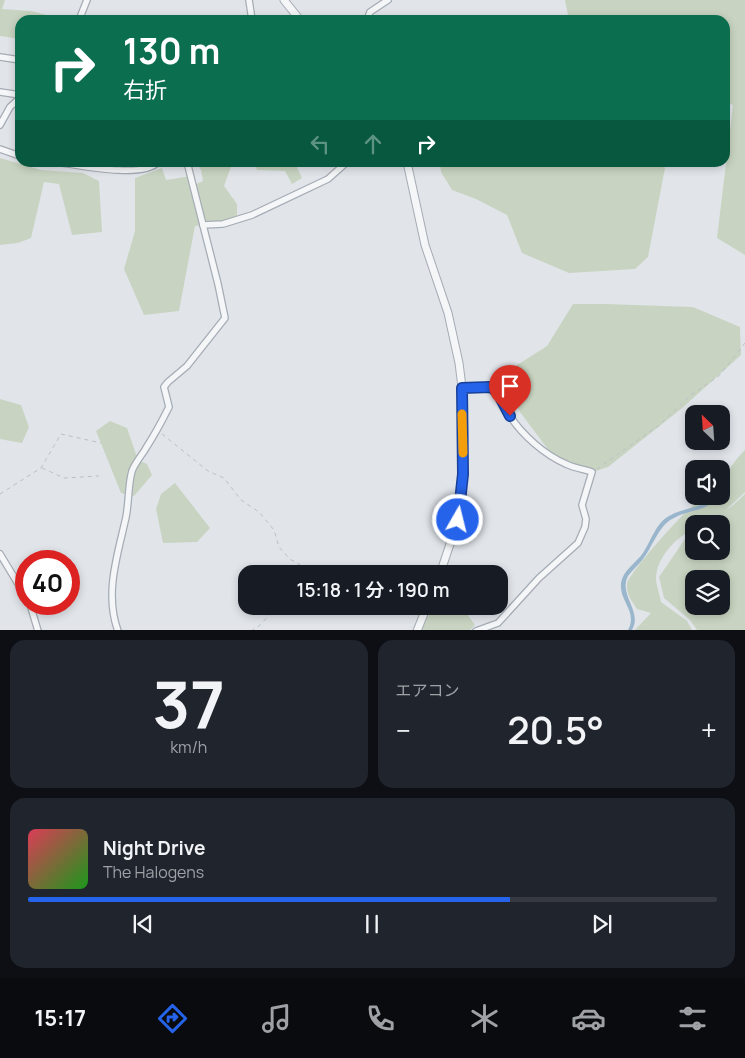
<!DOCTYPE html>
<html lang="ja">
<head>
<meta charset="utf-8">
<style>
  :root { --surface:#171b24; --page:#20242c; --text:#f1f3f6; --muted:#9ea1a6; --line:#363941; --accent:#2563eb }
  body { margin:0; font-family:Manrope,"Noto Sans JP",sans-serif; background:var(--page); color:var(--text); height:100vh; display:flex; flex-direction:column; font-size:19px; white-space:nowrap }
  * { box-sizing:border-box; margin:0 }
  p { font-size:16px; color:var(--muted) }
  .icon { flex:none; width:28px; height:28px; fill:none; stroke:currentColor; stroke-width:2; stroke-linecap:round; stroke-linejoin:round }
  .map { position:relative; height:630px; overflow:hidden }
  .panel { display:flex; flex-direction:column; gap:10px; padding:10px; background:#0d0f14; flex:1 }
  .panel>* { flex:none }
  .hud { position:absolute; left:15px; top:15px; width:715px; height:152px; border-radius:15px; box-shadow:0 2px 8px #0003; background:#0b6e4f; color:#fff; overflow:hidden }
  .needle { width:32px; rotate:335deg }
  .tools { position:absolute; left:685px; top:405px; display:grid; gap:10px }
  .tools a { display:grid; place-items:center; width:45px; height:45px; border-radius:10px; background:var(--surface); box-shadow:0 2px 8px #0003; font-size:25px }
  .speed { position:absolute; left:15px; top:550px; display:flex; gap:10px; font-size:25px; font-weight:700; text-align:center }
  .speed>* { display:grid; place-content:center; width:65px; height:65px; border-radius:50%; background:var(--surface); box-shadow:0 2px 8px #0003; line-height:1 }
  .speed .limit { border:8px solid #d22; background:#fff; color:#111 }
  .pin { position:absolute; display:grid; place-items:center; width:42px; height:42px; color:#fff; margin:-51px -21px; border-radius:50% 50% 50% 0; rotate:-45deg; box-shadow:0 0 5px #0007 }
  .pin .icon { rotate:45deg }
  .me { position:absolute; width:55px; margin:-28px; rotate:8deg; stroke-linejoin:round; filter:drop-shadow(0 0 4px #0008) }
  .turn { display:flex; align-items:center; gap:18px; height:105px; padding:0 25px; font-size:22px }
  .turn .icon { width:65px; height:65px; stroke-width:2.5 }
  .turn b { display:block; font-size:35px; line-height:42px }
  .lanes { display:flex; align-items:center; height:48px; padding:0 25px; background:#0003; justify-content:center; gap:25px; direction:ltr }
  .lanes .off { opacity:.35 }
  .big { font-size:38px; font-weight:600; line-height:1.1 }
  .panel .widget { flex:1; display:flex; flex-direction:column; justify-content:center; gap:8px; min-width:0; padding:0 18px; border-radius:15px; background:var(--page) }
  .panel .dial { align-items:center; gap:0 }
  .dial b { font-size:65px; line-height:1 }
  .song { display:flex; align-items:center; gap:15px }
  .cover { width:60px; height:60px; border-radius:8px; background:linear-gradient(135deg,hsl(350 70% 55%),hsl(120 70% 35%)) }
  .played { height:5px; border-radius:2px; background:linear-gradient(90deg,var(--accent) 70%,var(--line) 70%) }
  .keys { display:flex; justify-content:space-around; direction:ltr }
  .heat { display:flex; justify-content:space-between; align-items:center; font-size:28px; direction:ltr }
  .panel .tiles { flex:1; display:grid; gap:10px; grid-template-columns:1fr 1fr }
  .widget:last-child { grid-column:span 2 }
  .trip { position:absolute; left:238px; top:565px; width:270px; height:50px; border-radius:15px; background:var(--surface); box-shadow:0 2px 8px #0003; font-weight:600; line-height:50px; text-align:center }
  .menu { display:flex; height:80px; justify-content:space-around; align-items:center; background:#090b0e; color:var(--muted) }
  .menu .icon { width:35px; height:35px }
  .menu .selected { color:var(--accent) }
  .menu b { font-size:22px; color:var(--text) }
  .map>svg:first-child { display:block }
  .green { fill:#c8d4c1; fill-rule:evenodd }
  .water { fill:#9ab6cc }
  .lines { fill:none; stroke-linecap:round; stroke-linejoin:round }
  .minor-casing { stroke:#a6acb5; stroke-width:8 }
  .tertiary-casing { stroke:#a6acb5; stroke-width:9 }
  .path { stroke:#bbc0c5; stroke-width:1; stroke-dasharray:4 4; stroke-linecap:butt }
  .minor { stroke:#f4f6f8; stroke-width:5.5 }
  .tertiary { stroke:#f4f6f8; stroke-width:7 }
  .route-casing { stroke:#184099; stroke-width:12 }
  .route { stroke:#2563eb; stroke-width:9 }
  .slow { stroke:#f59e0b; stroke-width:9 }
</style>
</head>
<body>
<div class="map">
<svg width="745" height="631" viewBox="0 0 745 631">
  <rect width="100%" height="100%" fill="#e1e5ea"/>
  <g class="green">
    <polygon points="0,0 5,0 2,9 31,11 66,20 20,20 20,39 0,36"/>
    <polygon points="565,0 745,0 745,255 717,238 733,105 725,101 725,20 569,20"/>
    <polygon points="0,158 41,170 83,173 99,181 102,232 72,235 59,184 44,182 31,238 18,243 0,245"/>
    <polygon points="197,163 236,163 232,164 224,186 237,204 237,221 222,224 195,226 179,311 144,315 124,269 135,231 135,178 162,168 166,180 191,176 196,184 203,181 201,170"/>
    <polygon points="254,163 295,163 302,178 292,184 285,171 257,170"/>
    <polygon points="440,163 661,163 665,168 648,257 635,269 569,273 522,253 507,215 476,199 452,190 441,172"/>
    <polygon points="573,304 606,304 693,307 740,327 741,355 681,409 608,467 590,473 550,452 520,412 508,387 514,367 547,346"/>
    <polygon points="0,399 21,405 29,427 22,443 0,439"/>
    <polygon points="110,421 127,428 138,460 147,464 152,475 134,496 121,493 96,431"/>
    <path d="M 745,450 L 745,492 L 726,510 L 732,506 L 745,494 L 745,630 L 697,630 L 690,620 L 664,598 L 659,577 L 685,539 L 694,533 L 694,551 L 721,551 L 721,524 L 694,524 L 694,529 C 676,537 657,557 656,578 C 656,585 660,595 661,602 L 687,621 L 692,630 L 635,630 L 651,613 L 637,609 C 632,601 626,594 627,584 C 629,573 685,510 695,504 C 702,500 714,496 721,496 C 721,479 733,462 745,450 ZM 694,579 L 721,579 L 721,606 L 694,606 Z"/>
    <polygon points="175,483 210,528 197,542 163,543 156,509 161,494"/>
    <path d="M 440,606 L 465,606 L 467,614 L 475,625 L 470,630 L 420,631 C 425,619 429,613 440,606 Z"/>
  </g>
  <path class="water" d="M 714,496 L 719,496 C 703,514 691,508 672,519 C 658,527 653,546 643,559 C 639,565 632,570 628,576 C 618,595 643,611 632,630 L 628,630 C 638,611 619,602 621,583 C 623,570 636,563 643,553 C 651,541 656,523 669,516 C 684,507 702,509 714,496 Z"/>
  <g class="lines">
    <defs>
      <g id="minor">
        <polyline points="249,0 252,20"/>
        <polyline points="79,20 87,0"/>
        <polyline points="367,20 370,12 388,0"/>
        <polyline points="0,57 20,60"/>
        <polyline points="0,92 20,95"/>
        <polyline points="0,125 10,107 20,98"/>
        <polyline points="0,149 20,156"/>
        <path d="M 56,162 C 78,165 143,179 158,162"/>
        <polyline points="203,225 223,224 252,215 328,179 347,162"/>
        <path d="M 462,387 L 491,387 C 501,395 503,405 510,416 C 522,435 545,455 566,464 C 574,468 583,469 592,472 L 582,505 L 586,519 L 585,527 L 578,543 L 539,578 L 498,623 L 476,631"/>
        <polyline points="0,554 26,597"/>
        <polyline points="30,604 38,631"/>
        <polyline points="407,608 407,606"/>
        <path d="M 118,631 C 104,593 118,554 126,517 C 129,502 128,485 132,471 C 135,463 142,455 146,448 C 155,434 162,421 169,407 L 164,387 L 168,382 L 187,366 L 225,318 L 218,284 L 187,162"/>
      </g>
      <g id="tertiary">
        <polyline points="284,0 300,20"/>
        <polyline points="407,162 425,245 448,313 459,363 462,387 463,474 462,497 458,520 440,574"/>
        <polyline points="417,631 427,606"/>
      </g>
    </defs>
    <use href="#minor" class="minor-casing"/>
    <use href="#tertiary" class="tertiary-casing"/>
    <g class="path">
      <polyline points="162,434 208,471 224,478 241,500 259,512 274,530 279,547 290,559 315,574"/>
      <polyline points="42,468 64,478 99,476"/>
      <polyline points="597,469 658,426 691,395 719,376 745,343"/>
      <polyline points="0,494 41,468 61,434 101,443"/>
      <polyline points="378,606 400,607"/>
      <polyline points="251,631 259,626 278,606"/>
    </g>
    <use href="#minor" class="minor"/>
    <use href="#tertiary" class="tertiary"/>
  </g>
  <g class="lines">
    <defs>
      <polyline id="route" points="458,520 463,474 462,388 491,387 498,393 510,416"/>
    </defs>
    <use href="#route" class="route-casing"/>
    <use href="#route" class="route"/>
    <polyline class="slow" points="462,414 463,453"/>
  </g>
</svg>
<div class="tools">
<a><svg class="needle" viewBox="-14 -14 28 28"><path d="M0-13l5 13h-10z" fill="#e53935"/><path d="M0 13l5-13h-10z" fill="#9ea1a6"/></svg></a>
<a><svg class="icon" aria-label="sound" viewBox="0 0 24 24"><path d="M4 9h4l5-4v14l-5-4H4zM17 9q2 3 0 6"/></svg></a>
<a><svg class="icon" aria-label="search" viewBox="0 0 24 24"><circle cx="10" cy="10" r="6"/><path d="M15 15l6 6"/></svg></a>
<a><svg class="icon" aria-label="layers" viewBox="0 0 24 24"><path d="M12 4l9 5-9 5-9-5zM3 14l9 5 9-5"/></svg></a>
</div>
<div class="speed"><div class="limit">40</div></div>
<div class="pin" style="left:510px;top:416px;background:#d93025"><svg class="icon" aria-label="arrive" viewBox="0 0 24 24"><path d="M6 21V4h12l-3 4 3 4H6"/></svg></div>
<svg class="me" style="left:458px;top:520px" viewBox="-20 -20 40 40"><circle r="17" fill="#2563eb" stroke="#fff" stroke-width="3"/><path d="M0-11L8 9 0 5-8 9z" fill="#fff"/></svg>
<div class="trip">15:18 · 1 分 · 190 m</div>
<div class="hud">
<div class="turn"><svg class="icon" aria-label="right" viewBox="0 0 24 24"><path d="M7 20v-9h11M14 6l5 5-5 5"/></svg><div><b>130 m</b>右折</div></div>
<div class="lanes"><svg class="icon off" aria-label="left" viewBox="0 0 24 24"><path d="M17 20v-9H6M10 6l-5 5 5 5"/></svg><svg class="icon off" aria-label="ahead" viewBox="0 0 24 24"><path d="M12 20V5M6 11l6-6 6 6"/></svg><svg class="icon" aria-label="right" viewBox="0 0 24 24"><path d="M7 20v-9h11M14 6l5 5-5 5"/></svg></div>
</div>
</div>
<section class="panel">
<div class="tiles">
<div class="widget dial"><b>37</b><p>km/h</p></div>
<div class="widget"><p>エアコン</p>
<div class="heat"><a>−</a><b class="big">20.5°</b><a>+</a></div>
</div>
<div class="widget">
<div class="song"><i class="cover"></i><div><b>Night Drive</b><p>The Halogens</p></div></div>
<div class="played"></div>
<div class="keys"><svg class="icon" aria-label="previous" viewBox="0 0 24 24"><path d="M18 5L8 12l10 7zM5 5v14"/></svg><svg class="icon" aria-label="pause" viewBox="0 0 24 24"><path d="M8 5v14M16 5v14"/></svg><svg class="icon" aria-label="next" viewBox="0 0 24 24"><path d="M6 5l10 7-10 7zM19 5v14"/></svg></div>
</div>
</div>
</section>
<nav class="menu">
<b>15:17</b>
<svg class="icon selected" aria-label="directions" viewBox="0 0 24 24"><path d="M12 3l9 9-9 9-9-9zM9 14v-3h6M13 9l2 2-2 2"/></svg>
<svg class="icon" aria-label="music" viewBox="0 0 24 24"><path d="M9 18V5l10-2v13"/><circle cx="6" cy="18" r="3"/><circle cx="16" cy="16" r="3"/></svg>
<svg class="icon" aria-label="phone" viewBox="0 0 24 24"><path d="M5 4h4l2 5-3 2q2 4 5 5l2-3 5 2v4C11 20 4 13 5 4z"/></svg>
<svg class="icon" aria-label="climate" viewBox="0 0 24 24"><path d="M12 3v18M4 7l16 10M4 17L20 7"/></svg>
<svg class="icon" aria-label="car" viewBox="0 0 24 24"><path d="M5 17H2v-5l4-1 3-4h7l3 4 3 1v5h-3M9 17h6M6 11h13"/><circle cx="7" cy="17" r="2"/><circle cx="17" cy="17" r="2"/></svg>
<svg class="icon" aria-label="filters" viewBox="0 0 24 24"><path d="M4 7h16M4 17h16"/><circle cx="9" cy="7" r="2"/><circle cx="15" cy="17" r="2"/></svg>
</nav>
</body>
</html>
